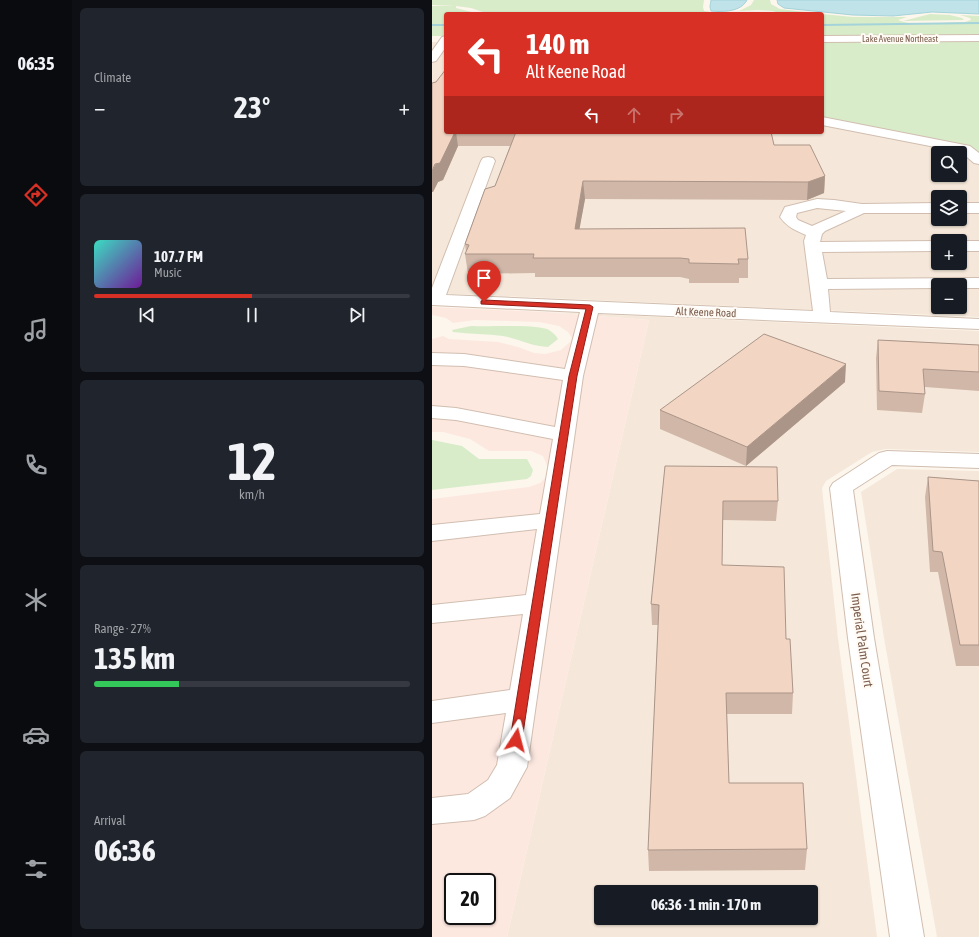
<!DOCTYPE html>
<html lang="en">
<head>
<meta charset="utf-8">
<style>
  :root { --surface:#171b24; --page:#20242c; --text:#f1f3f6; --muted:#9ea1a6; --line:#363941; --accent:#d93025 }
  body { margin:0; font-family:"Asap Condensed",sans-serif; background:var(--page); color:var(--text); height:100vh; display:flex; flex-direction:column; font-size:15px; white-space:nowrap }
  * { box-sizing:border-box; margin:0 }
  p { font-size:13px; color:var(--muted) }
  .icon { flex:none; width:22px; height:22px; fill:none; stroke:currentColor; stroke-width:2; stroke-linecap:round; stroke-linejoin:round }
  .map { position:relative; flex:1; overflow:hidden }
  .details { display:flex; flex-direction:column; gap:8px; padding:8px; background:#0d0f14; width:360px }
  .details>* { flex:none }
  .top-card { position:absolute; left:12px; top:12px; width:380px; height:122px; border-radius:4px; box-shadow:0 1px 3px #0004; background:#d93025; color:#fff; overflow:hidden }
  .fabs { position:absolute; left:499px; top:146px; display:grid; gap:8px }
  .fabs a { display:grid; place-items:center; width:36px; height:36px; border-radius:4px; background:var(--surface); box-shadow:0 1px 3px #0004; font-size:20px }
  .speed { position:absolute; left:12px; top:873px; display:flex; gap:8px; font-size:20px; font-weight:700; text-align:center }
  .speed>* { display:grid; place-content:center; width:52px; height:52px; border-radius:50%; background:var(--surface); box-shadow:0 1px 3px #0004; line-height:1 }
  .speed .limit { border:2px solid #111; border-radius:6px; background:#fff; color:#111 }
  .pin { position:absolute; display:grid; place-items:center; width:34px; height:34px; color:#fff; margin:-41px -17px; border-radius:50% 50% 50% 0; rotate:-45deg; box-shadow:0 0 4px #0007 }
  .pin .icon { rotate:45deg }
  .me { position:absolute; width:44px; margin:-22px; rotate:9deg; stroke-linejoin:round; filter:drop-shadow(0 0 3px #0008) }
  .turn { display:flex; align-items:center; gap:14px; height:84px; padding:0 16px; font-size:18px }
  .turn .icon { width:52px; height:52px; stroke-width:2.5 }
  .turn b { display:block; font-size:28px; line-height:34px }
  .lanes { display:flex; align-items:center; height:38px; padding:0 16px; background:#0003; justify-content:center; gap:20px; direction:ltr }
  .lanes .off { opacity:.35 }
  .big { font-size:30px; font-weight:700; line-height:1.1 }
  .details .widget { flex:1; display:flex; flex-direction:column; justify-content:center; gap:6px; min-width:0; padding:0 14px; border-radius:6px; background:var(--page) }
  .details .dial { align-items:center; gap:0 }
  .dial b { font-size:52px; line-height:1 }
  .song { display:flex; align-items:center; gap:12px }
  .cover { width:48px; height:48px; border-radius:6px; background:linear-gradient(135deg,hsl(170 70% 55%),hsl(280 70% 35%)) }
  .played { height:4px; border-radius:2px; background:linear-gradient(90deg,var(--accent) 50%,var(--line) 50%) }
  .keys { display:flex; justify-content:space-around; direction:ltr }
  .heat { display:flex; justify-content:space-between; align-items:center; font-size:22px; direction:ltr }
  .charge { height:6px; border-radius:3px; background:linear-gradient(90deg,#34c759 27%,var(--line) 0) }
  .trip { position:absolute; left:162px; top:885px; width:224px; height:40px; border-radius:4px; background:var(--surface); box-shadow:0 1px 3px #0004; font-weight:700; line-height:40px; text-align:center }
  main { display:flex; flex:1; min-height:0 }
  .menu { display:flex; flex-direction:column; width:72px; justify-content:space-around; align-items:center; background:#090b0e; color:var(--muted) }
  .menu .icon { width:28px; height:28px }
  .menu .on { color:var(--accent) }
  .menu b { font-size:18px; color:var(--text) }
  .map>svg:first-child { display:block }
  .residential { fill:#f5e8da; fill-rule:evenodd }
  .commercial { fill:#fde8e0; fill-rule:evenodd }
  .green { fill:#d8ecc9 }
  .water { fill:#bfe3e8; stroke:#a5d3da }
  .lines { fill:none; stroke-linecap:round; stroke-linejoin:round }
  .stream { fill:#a5d3da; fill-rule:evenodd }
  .minor-casing { stroke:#d1beb0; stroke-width:2 }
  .minor { fill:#fff; fill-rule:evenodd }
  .wall { fill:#d1b7a8 }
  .shaded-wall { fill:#aa9588 }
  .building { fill:#f3d5c3; stroke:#aa9588 }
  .route { fill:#d93025; stroke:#8d1f18 }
  .labels { text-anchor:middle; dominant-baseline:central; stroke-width:4; stroke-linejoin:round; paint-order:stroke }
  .far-street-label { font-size:9px; fill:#7a5c4d; stroke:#fffaf3 }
  .street-label { font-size:11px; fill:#7a5c4d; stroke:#fffaf3 }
  .near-street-label { font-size:13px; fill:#7a5c4d; stroke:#fffaf3 }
</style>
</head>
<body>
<main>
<nav class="menu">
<b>06:35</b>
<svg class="icon on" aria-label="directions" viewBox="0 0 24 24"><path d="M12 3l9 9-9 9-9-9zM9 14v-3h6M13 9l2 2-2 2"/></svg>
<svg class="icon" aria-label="music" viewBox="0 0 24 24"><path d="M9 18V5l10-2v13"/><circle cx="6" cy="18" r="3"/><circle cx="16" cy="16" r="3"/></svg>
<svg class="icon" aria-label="phone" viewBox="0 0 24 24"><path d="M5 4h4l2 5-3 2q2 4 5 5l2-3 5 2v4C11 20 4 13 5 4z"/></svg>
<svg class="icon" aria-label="climate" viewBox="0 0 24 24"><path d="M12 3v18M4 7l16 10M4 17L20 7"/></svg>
<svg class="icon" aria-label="car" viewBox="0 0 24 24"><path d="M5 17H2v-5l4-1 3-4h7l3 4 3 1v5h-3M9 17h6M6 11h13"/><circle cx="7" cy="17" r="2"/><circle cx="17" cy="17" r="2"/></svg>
<svg class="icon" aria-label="filters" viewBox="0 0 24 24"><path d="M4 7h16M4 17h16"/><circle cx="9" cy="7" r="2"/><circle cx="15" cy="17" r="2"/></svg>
</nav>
<section class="details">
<div class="widget"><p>Climate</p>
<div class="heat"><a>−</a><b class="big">23°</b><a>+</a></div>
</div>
<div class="widget">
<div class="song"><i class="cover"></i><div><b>107.7 FM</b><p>Music</p></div></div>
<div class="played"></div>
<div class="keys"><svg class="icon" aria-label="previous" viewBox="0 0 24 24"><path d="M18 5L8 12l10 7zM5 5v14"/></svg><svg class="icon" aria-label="pause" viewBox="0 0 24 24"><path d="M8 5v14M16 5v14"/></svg><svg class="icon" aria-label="next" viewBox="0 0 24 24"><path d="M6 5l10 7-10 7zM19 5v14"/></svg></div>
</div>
<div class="widget dial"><b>12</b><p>km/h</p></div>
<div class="widget"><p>Range · 27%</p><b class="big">135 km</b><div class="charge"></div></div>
<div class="widget"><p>Arrival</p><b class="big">06:36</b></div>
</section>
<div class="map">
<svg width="547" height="937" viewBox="0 0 547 937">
  <rect width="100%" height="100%" fill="#fdf6ec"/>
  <g class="residential">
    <path d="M 0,42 L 14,42 L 14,132 L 390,132 L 390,120 L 547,156 L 547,317 L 0,293 ZM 506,153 L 528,153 L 528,175 L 506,175 ZM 506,197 L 528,197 L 528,219 L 506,219 ZM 506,241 L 528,241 L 528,263 L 506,263 ZM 506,285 L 528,285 L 528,307 L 506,307 Z"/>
    <path d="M 114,312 L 547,331 L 547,452 L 454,449 L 440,452 L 394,481 L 390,488 L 406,638 L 445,937 L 75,937 L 217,320 ZM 169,892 L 379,892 L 379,918 L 169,918 Z"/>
    <polygon points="465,469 547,471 547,937 505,937 452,638 429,492"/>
  </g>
  <path class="commercial" d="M 0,307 L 114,312 L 217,320 L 75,937 L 0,937 L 0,499 L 97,487 L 108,483 L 115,476 L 116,468 L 111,456 L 99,451 L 57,451 L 38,439 L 11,432 L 0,432 L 0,339 L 11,336 L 17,339 L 66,342 L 86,347 L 102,353 L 113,354 L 129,350 L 138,342 L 140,338 L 136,332 L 127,326 L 107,322 L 43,320 L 21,323 L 14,318 L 0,315 ZM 21,882 L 55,882 L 55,916 L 21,916 Z"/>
  <g class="green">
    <polygon points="0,0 272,0 271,7 272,11 283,13 57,14 39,8 24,6 24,8 47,14 14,14 14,24 0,24 0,6 23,6 0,5"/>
    <polygon points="322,0 338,0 339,4 348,9 388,14 350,14 341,11 326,10 307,11 319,5"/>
    <path d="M 390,14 L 421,17 L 475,17 L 466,20 C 481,27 515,22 533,22 L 539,20 L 538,18 L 528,15 L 547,16 L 547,36 L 390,37 Z"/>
    <polygon points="498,14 518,15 530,18 532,20 471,21"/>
    <rect x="0" y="26" width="14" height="10"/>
    <polygon points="390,41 547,41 547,156 390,120"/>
    <path d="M 39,326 C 58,327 98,324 115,329 C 119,331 124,335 126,339 L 116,347 C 101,347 87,339 71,336 C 55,334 38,334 21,332 L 20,330 Z"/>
    <polygon points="0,440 30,446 47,459 95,459 101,470 99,476 95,479 0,490"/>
  </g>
  <g class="water">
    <path d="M 279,0 L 315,0 C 309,12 291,12 279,11 L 278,7 Z"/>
    <polygon points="345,0 547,0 547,14 500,12 461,16 421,15 352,8 346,4"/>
  </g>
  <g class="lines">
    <g class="stream">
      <polygon points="547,22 547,24 390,26 390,24"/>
      <rect x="0" y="24" width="14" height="2"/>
    </g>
    <defs>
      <g id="minor">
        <polygon points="547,35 547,41 390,42 390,36"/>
        <polygon points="14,36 14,47 4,61 0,62 0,51 10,37"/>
        <polygon points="390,117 538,146 547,153 547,164 542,163 529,152 390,125"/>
        <path d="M 56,157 L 61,158 L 63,161 L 14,295 L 381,311 L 372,241 L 374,235 C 363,230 355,227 348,217 L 353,207 L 385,199 L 402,200 L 430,204 L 506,203 L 506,213 L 432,213 L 393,231 L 390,234 L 388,242 L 506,241 L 506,251 L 390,252 L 395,279 L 547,278 L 547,288 L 528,288 L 528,285 L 506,285 L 506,288 L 396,289 L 398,312 L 547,319 L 547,329 L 166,313 L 151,376 L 95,767 L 78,798 L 53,816 L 42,820 L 0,824 L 0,798 L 36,794 L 56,780 L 65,765 L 74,713 L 0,723 L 0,701 L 78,690 L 91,614 L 0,623 L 0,605 L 94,595 L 105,529 L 0,541 L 0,525 L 108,514 L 121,439 L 24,420 L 0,418 L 0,406 L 24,408 L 123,427 L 131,380 L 32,366 L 0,365 L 0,353 L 32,354 L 133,369 L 148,312 L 0,305 L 0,288 L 49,161 L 51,158 ZM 385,208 L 414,211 L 380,226 L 366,220 L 364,217 L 365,213 Z"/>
        <rect x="528" y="203" width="19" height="10"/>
        <rect x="528" y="241" width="19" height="10"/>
        <polygon points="455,451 547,454 547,468 460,465 421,490 442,638 492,937 458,937 416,638 398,488 401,483 447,453"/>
      </g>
    </defs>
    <use href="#minor" class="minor-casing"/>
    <use href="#minor" class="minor"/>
  </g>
  <g class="wall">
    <polygon points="4,82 14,132 339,132 342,145 393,176 392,193 375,200 153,199 147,229 316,259 316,278 307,278 307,283 257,283 257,279 248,277 103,277 103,273 36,274 33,254 34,252 33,244 63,186 78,146 26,146 11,180 6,182 1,192 0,192 0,83"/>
    <polygon points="446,340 547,345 547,391 493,387 493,394 490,413 445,410 444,358"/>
    <polygon points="413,382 314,466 228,429 228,410"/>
    <polygon points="233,466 346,501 344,521 291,520 290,565 354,639 361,693 360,714 295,714 297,783 375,849 373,870 217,871 216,850 226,625 220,625 219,604"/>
    <polygon points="496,477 547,481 547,666 524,666 506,572 498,572 493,497"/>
  </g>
  <g class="shaded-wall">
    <polygon points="23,132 24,132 26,146 11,180 6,182 1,192 0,192 0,171"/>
    <polygon points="393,176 392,193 375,200 376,182"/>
    <polygon points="151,181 153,199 144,248 143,229"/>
    <polygon points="414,364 413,382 314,466 315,447"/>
  </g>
  <g class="building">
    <polygon points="14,69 14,132 23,132 8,163 3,164 0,171 0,83 4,82"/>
    <polygon points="84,132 339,132 342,145 378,145 393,176 376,182 151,181 143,229 313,228 316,259 306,259 307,264 257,263 257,259 248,258 101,258 102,254 33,254 37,245 33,244 53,189 63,186"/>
    <polygon points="332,334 414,364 315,447 228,410"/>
    <polygon points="446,340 547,345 547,372 491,369 493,394 447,391"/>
    <polygon points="233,466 345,467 346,501 291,501 290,565 352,567 354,639 358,639 361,693 294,693 297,783 371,783 375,849 216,850 227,605 219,604"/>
    <polygon points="496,477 547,481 547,645 528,645 510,552 501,551"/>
  </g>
  <polygon class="route" points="52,300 158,305 161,307 145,376 90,740 88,743 84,745 80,743 78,740 137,376 154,309 49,304 49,301"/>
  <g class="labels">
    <g class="far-street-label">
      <text x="468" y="39">Lake Avenue Northeast</text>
    </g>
    <g class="street-label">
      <text transform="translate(274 312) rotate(2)">Alt Keene Road</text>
    </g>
    <g class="near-street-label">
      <text transform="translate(430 640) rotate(82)">Imperial Palm Court</text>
    </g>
  </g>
</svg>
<div class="fabs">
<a><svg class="icon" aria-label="search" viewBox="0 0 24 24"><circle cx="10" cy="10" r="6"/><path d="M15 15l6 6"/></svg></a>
<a><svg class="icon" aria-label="layers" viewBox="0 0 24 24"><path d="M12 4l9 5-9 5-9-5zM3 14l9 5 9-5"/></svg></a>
<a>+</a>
<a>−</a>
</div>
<div class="speed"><div class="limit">20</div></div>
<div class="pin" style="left:52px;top:302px;background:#d93025"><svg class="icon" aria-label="arrive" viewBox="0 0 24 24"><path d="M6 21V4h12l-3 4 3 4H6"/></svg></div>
<svg class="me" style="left:84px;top:740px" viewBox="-20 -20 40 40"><path d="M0-17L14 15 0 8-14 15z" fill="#d93025" stroke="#fff" stroke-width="4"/></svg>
<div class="trip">06:36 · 1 min · 170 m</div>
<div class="top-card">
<div class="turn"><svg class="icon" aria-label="left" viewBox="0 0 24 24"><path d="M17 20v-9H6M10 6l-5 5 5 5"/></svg><div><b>140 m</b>Alt Keene Road</div></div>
<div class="lanes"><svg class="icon" aria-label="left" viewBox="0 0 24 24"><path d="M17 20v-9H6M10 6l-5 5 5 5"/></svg><svg class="icon off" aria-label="ahead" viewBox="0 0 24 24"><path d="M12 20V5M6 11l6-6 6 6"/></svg><svg class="icon off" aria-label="right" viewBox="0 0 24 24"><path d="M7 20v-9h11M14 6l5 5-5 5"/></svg></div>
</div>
</div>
</main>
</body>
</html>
